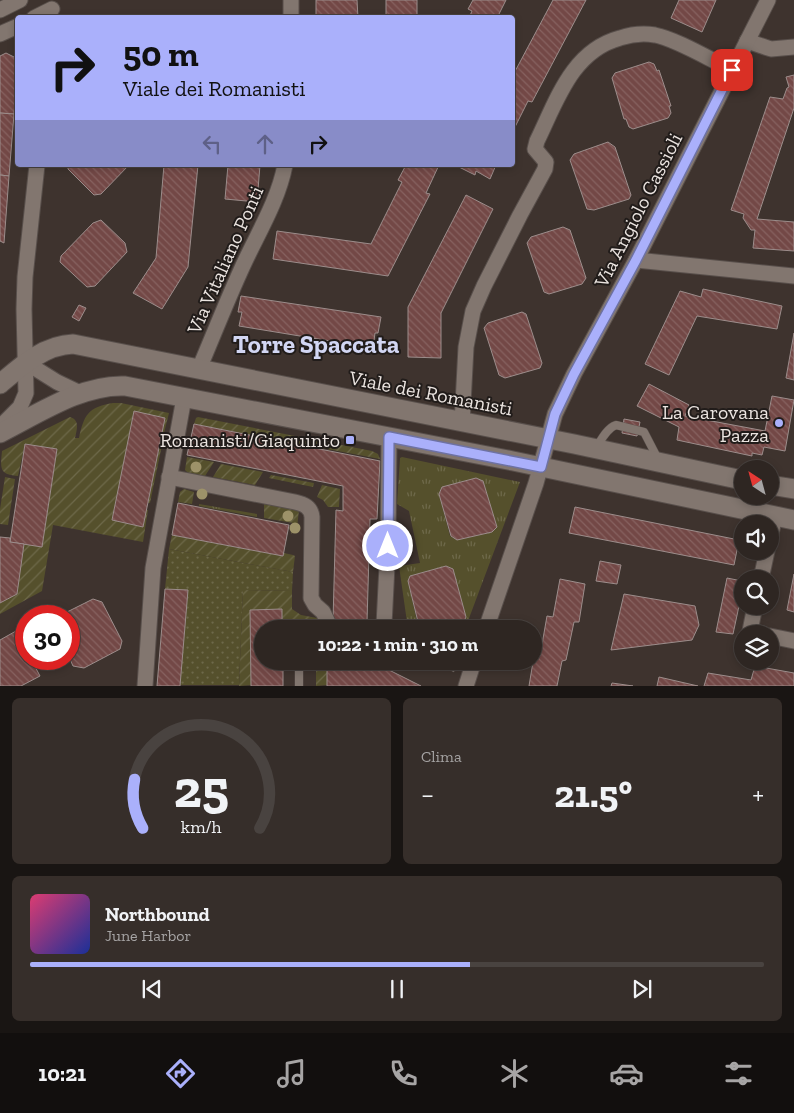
<!DOCTYPE html>
<html lang="it">
<head>
<meta charset="utf-8">
<style>
  :root { --surface:#2e2622; --page:#362e2a; --text:#f1f3f6; --muted:#a7a5a5; --line:#494340; --accent:#aab0fb }
  body { margin:0; font-family:"Zilla Slab",serif; background:var(--page); color:var(--text); height:100vh; display:flex; flex-direction:column; font-size:19px; white-space:nowrap }
  * { box-sizing:border-box; margin:0 }
  p { font-size:16px; color:var(--muted) }
  .icon { flex:none; width:28px; height:28px; fill:none; stroke:currentColor; stroke-width:2; stroke-linecap:round; stroke-linejoin:round }
  .map { position:relative; height:686px; overflow:hidden }
  .drawer { display:flex; flex-direction:column; gap:12px; padding:12px; background:#191513; flex:1 }
  .drawer>* { flex:none }
  .banner { position:absolute; left:15px; top:15px; width:500px; height:152px; border-radius:5px; box-shadow:0 2px 8px #0003,0 0 0 1px var(--line); background:#aab0fb; color:#111; overflow:hidden }
  .needle { width:32px; rotate:324deg }
  .controls { position:absolute; left:734px; top:460px; display:grid; gap:10px }
  .controls a { display:grid; place-items:center; width:45px; height:45px; border-radius:50%; background:var(--surface); box-shadow:0 2px 8px #0003,0 0 0 1px var(--line); font-size:25px }
  .speed { position:absolute; left:15px; top:605px; display:flex; gap:10px; font-size:25px; font-weight:700; text-align:center }
  .speed>* { display:grid; place-content:center; width:65px; height:65px; border-radius:50%; background:var(--surface); box-shadow:0 2px 8px #0003,0 0 0 1px var(--line); line-height:1 }
  .speed .limit { border:8px solid #d22; background:#fff; color:#111 }
  .pin { position:absolute; display:grid; place-items:center; width:42px; height:42px; color:#fff; margin:-21px; border-radius:10px; box-shadow:0 2px 8px #0006 }
  .me { position:absolute; width:55px; margin:-28px; rotate:0deg; stroke-linejoin:round; filter:drop-shadow(0 0 4px #0008) }
  .turn { display:flex; align-items:center; gap:18px; height:105px; padding:0 25px; font-size:22px }
  .turn .icon { width:65px; height:65px; stroke-width:2.5 }
  .turn b { display:block; font-size:35px; line-height:42px }
  .lanes { display:flex; align-items:center; height:48px; padding:0 25px; background:#0003; justify-content:center; gap:25px; direction:ltr }
  .lanes .off { opacity:.35 }
  .big { font-size:38px; font-weight:700; line-height:1.1 }
  .drawer .card { flex:1; display:flex; flex-direction:column; justify-content:center; gap:8px; min-width:0; padding:0 18px; border-radius:8px; background:var(--page) }
  .drawer .dial { align-items:center; gap:0 }
  .dial svg { height:130px; overflow:visible; fill:none; stroke:var(--line); stroke-width:7; stroke-linecap:round; text-anchor:middle }
  .dial text { fill:var(--text); stroke:none }
  .song { display:flex; align-items:center; gap:15px }
  .cover { width:60px; height:60px; border-radius:8px; background:linear-gradient(135deg,hsl(340 70% 55%),hsl(230 70% 35%)) }
  .played { height:5px; border-radius:2px; background:linear-gradient(90deg,var(--accent) 60%,var(--line) 60%) }
  .keys { display:flex; justify-content:space-around; direction:ltr }
  .heat { display:flex; justify-content:space-between; align-items:center; font-size:28px; direction:ltr }
  .drawer .tiles { flex:1; display:grid; gap:12px; grid-template-columns:1fr 1fr }
  .card:last-child { grid-column:span 2 }
  .trip { position:absolute; left:254px; top:620px; width:288px; height:50px; border-radius:25px; background:var(--surface); box-shadow:0 2px 8px #0003,0 0 0 1px var(--line); font-weight:700; line-height:50px; text-align:center }
  .tabs { display:flex; height:80px; justify-content:space-around; align-items:center; background:#120f0e; color:var(--muted) }
  .tabs .icon { width:35px; height:35px }
  .tabs .active { color:var(--accent) }
  .tabs b { font-size:22px; color:var(--text) }
  .map>svg:first-child { display:block }
  .grass { fill:url(#grass-tufts); fill-rule:evenodd }
  .park { fill:url(#park-dots) }
  .garden { fill:url(#garden-furrows) }
  .building { fill:url(#building-back-hatch); stroke:#9c8d8b }
  .lines { fill:none; stroke-linecap:round; stroke-linejoin:round }
  .service-casing { stroke:#584f4b; stroke-width:9 }
  .minor-casing { stroke:#584f4b; stroke-width:17 }
  .tertiary-casing { stroke:#584f4b; stroke-width:21 }
  .path { stroke:#766c67; stroke-width:2.5; stroke-dasharray:2.5 4; stroke-linecap:butt }
  .service { stroke:#82766f; stroke-width:8 }
  .minor { stroke:#82766f; stroke-width:15 }
  .tertiary { stroke:#82766f; stroke-width:19 }
  .tree { fill:#9d9269 }
  .route-casing { stroke:#6e72a3; stroke-width:12 }
  .route { stroke:#aab0fb; stroke-width:9 }
  .poi-dot { fill:#aab0fb; stroke:#211c1a; stroke-width:2 }
  .labels { text-anchor:middle; dominant-baseline:central; stroke-width:4; stroke-linejoin:round; paint-order:stroke }
  .street-label { font-size:20px; fill:#ebe4e0; stroke:#211c1a }
  .poi-label { font-size:20px; fill:#ebe4e0; stroke:#211c1a; text-anchor:end }
  .district-label { font-size:25px; font-weight:bold; fill:#d2d6f3; stroke:#211c1a }
</style>
</head>
<body>
<div class="map">
<svg width="794" height="686" viewBox="0 0 794 686">
  <defs>
    <pattern id="grass-tufts" width="24" height="20" patternUnits="userSpaceOnUse" patternTransform="scale(1.25)"><rect width="24" height="20" fill="#55502c"/><path d="M3 7l-1-3M5 7V3M7 7l1-3M15 17l-1-3M17 17v-4M19 17l1-3" fill="none" stroke="#6e694a"/></pattern>
    <pattern id="park-dots" width="8" height="8" patternUnits="userSpaceOnUse" patternTransform="scale(1.25)"><rect width="8" height="8" fill="#55502c"/><path d="M2 2h.1M6 6h.1" fill="none" stroke="#6e694a" stroke-width="1.8" stroke-linecap="round"/></pattern>
    <pattern id="garden-furrows" width="10" height="10" patternUnits="userSpaceOnUse" patternTransform="scale(1.25)"><rect width="10" height="10" fill="#55502c"/><path d="M-1 1l2-2M0 10L10 0M9 11l2-2" fill="none" stroke="#6e694a"/></pattern>
    <pattern id="building-back-hatch" width="6" height="6" patternUnits="userSpaceOnUse" patternTransform="scale(1.25)"><rect width="6" height="6" fill="#734846"/><path d="M-1 5l2 2M0 0l6 6M5-1l2 2" fill="none" stroke="#876260"/></pattern>
  </defs>
  <rect width="100%" height="100%" fill="#3e332e"/>
  <g class="grass">
    <path d="M 402,457 L 520,482 L 465,629 L 424,629 L 464,621 L 466,617 L 453,570 L 446,566 L 410,576 L 408,581 L 418,626 L 424,629 L 408,629 L 399,566 L 420,563 L 409,511 L 397,504 L 400,458 ZM 476,478 L 483,481 L 497,527 L 492,532 L 457,540 L 450,536 L 439,494 L 442,487 Z"/>
    <polygon points="199,504 257,514 257,517 199,506"/>
  </g>
  <polygon class="park" points="169,549 293,572 292,591 243,590 239,685 180,685 188,590 165,589"/>
  <g class="garden">
    <path d="M 113,403 L 121,403 L 169,413 L 164,433 L 162,433 L 165,418 L 134,412 L 112,520 L 143,527 L 146,510 L 148,510 L 143,542 L 53,525 L 42,591 L 0,614 L 0,603 L 17,594 L 24,544 L 42,546 L 57,449 L 25,444 L 18,476 C 0,474 0,470 2,451 L 70,417 C 80,420 77,429 75,438 L 79,438 C 84,415 88,407 113,403 Z"/>
    <polygon points="198,417 372,451 378,454 380,459 194,424 196,418"/>
    <polygon points="161,440 163,440 150,503 148,503"/>
    <polygon points="187,457 214,462 205,476 188,473 185,470"/>
    <polygon points="221,464 263,472 255,485 213,477"/>
    <polygon points="271,475 314,483 313,487 269,478"/>
    <polygon points="5,477 15,479 8,525 0,524 0,509"/>
    <polygon points="322,485 340,489 339,507 328,507 323,500 317,497"/>
    <polygon points="184,489 194,492 192,504 178,502 180,492"/>
    <polygon points="264,503 299,510 297,528 291,534 293,523 264,518"/>
    <polygon points="172,535 283,556 284,553 293,555 295,556 293,572 169,549"/>
    <polygon points="243,590 292,591 292,609 301,615 317,618 317,625 282,626 281,609 250,610 251,685 239,686"/>
    <polygon points="316,661 336,661 336,664 327,664 327,685 316,686"/>
  </g>
  <g class="building">
    <polygon points="316,0 357,0 358,18 316,18"/>
    <rect x="386" y="0" width="31" height="18"/>
    <polygon points="473,0 506,0 497,18 469,18 472,11 468,9"/>
    <polygon points="553,0 586,0 532,102 528,101 512,133 512,77"/>
    <polygon points="679,0 716,0 702,32 671,18"/>
    <polygon points="6,53 14,57 18,62 14,114 0,113 0,56"/>
    <polygon points="649,62 654,64 657,71 659,70 671,106 669,106 671,113 668,118 633,129 629,127 626,119 624,119 612,78 615,73"/>
    <polygon points="794,75 794,108 757,219 794,222 794,251 753,248 755,230 751,230 743,218 744,214 731,210 770,97 783,99 787,88 789,87 786,77"/>
    <polygon points="0,113 14,114 9,176 0,175"/>
    <polygon points="608,142 615,147 631,195 629,199 594,210 587,209 570,160 574,154"/>
    <polygon points="68,165 129,165 101,194 94,195 68,169"/>
    <polygon points="164,165 198,165 188,267 162,309 133,293 156,258"/>
    <polygon points="228,165 260,165 257,202 225,199"/>
    <polygon points="406,165 439,165 426,193 430,194 388,276 273,259 277,231 371,244 402,182 398,180"/>
    <polygon points="461,165 496,165 490,179 476,171 475,175 459,167"/>
    <polygon points="0,175 9,176 4,243 0,241"/>
    <polygon points="466,195 493,209 441,313 441,358 408,357 408,307"/>
    <polygon points="101,220 125,243 127,252 95,286 87,287 60,262 61,256 93,223"/>
    <polygon points="563,227 570,230 586,278 582,284 549,294 544,292 527,243 531,237"/>
    <polygon points="703,289 782,306 777,329 697,316 669,375 645,364 680,291 701,297"/>
    <polygon points="241,296 381,317 378,333 375,333 373,348 239,326 242,312 238,312"/>
    <polygon points="79,305 86,308 79,321 72,317"/>
    <polygon points="522,312 526,314 542,363 540,368 505,378 499,375 484,328 488,323"/>
    <polygon points="794,333 794,380 786,378"/>
    <polygon points="649,384 689,405 685,416 765,431 772,396 794,400 785,451 764,447 762,455 752,453 752,456 677,440 679,427 637,406"/>
    <polygon points="134,411 165,418 143,527 112,520"/>
    <polygon points="624,419 640,422 637,436 622,433"/>
    <polygon points="194,424 380,461 377,519 370,519 367,622 333,621 336,510 343,511 343,486 187,455"/>
    <polygon points="25,444 57,449 42,547 10,542"/>
    <polygon points="476,478 483,481 497,527 492,532 457,540 451,536 439,494 442,487"/>
    <polygon points="178,503 289,525 283,556 172,535"/>
    <polygon points="575,507 739,540 734,565 569,533"/>
    <polygon points="0,537 10,538 10,542 24,544 17,594 0,603"/>
    <polygon points="600,561 621,565 617,584 596,581"/>
    <polygon points="446,566 453,569 466,617 464,621 424,629 419,626 408,581 410,576"/>
    <polygon points="794,574 794,612 787,610"/>
    <polygon points="727,578 742,581 742,592 733,634 716,632"/>
    <polygon points="560,579 585,584 579,622 574,622 566,660 562,661 557,686 529,686 534,656 540,656 547,616 553,617"/>
    <polygon points="165,589 188,590 180,686 157,686"/>
    <polygon points="624,594 695,606 699,625 692,640 611,650"/>
    <polygon points="93,599 102,602 122,641 120,649 84,668 73,666 69,657 69,616 59,616"/>
    <polygon points="282,609 282,629 262,629 262,661 283,661 283,686 251,686 250,610"/>
    <polygon points="16,631 26,650 26,659 31,659 40,676 21,686 0,686 0,640"/>
    <polygon points="327,664 379,665 421,686 327,686"/>
    <polygon points="755,666 794,673 794,686 704,686 708,673 751,680"/>
    <polygon points="659,677 698,686 657,686"/>
    <polygon points="612,683 633,686 611,686"/>
  </g>
  <g class="lines">
    <defs>
      <g id="service">
        <path d="M 596,448 C 601,440 607,428 616,425 L 644,432 L 659,461"/>
        <polyline points="299,661 299,686"/>
      </g>
      <g id="minor">
        <polyline points="0,10 20,0"/>
        <polyline points="34,18 52,9"/>
        <polyline points="291,18 291,0"/>
        <polyline points="0,34 18,26"/>
        <polyline points="747,41 771,49 794,47"/>
        <polyline points="636,260 794,276"/>
        <polyline points="25,362 57,382 80,393"/>
        <path d="M 199,369 C 213,336 226,303 241,270 C 256,236 278,202 285,165"/>
        <path d="M 462,423 L 466,347 L 473,311 L 484,286 L 520,215 L 545,169 L 546,162 L 535,149 L 537,141 C 557,100 572,51 620,38 C 632,34 643,33 655,35 C 676,39 711,60 732,70"/>
        <polyline points="0,427 20,407 26,393 24,309 25,277 37,165"/>
        <path d="M 169,477 L 295,502 C 304,504 311,507 312,517 L 311,598 L 315,605 L 323,612 L 331,629"/>
        <polyline points="770,538 775,516"/>
        <polyline points="761,579 767,551"/>
        <polyline points="755,606 750,631 763,634"/>
        <polyline points="382,629 384,625 388,546 389,437"/>
        <polyline points="486,629 536,483 555,414 574,374 636,260 768,0"/>
        <polyline points="770,636 794,641"/>
        <polyline points="145,686 153,568 184,398"/>
        <polyline points="466,686 474,661"/>
      </g>
      <g id="tertiary">
        <path d="M 0,384 C 21,366 44,345 73,344 L 574,444 L 742,480"/>
        <path d="M 0,433 C 38,414 82,384 125,386 L 513,461 L 794,520"/>
        <polyline points="770,485 794,489"/>
      </g>
    </defs>
    <use href="#service" class="service-casing"/>
    <use href="#minor" class="minor-casing"/>
    <use href="#tertiary" class="tertiary-casing"/>
    <polyline class="path" points="435,661 456,672"/>
    <use href="#service" class="service"/>
    <use href="#minor" class="minor"/>
    <use href="#tertiary" class="tertiary"/>
  </g>
  <g class="tree">
    <circle cx="196" cy="467" r="5.5"/>
    <circle cx="202" cy="494" r="5.5"/>
    <circle cx="288" cy="516" r="5.5"/>
    <circle cx="295" cy="528" r="5.5"/>
  </g>
  <g class="lines">
    <defs>
      <polyline id="route" points="388,546 389,437 541,467 555,414 574,374 636,260 732,70"/>
    </defs>
    <use href="#route" class="route-casing"/>
    <use href="#route" class="route"/>
  </g>
  <g class="poi-dot">
    <circle cx="779" cy="423" r="5"/>
    <rect x="345" y="435" width="10" height="10" rx="2.5"/>
  </g>
  <g class="labels">
    <g class="street-label">
      <text transform="translate(638 210) rotate(-63)">Via Angiolo Cassioli</text>
      <text transform="translate(225 260) rotate(-66)">Via Vitaliano Ponti</text>
      <text transform="translate(431 393) rotate(11)">Viale dei Romanisti</text>
    </g>
    <g class="poi-label">
      <text x="769" y="412">La Carovana<tspan x="769" dy="23">Pazza</tspan></text>
      <text x="340" y="440">Romanisti/Giaquinto</text>
    </g>
    <g class="district-label">
      <text x="316" y="344">Torre Spaccata</text>
    </g>
  </g>
</svg>
<div class="controls">
<a><svg class="needle" viewBox="-14 -14 28 28"><path d="M0-13l5 13h-10z" fill="#e53935"/><path d="M0 13l5-13h-10z" fill="#a7a5a5"/></svg></a>
<a><svg class="icon" aria-label="sound" viewBox="0 0 24 24"><path d="M4 9h4l5-4v14l-5-4H4zM17 9q2 3 0 6"/></svg></a>
<a><svg class="icon" aria-label="search" viewBox="0 0 24 24"><circle cx="10" cy="10" r="6"/><path d="M15 15l6 6"/></svg></a>
<a><svg class="icon" aria-label="layers" viewBox="0 0 24 24"><path d="M12 4l9 5-9 5-9-5zM3 14l9 5 9-5"/></svg></a>
</div>
<div class="speed"><div class="limit">30</div></div>
<div class="pin" style="left:732px;top:70px;background:#d93025"><svg class="icon" aria-label="arrive" viewBox="0 0 24 24"><path d="M6 21V4h12l-3 4 3 4H6"/></svg></div>
<svg class="me" style="left:388px;top:546px" viewBox="-20 -20 40 40"><circle r="17" fill="#aab0fb" stroke="#fff" stroke-width="3"/><path d="M0-11L8 9 0 5-8 9z" fill="#fff"/></svg>
<div class="trip">10:22 · 1 min · 310 m</div>
<div class="banner">
<div class="turn"><svg class="icon" aria-label="right" viewBox="0 0 24 24"><path d="M7 20v-9h11M14 6l5 5-5 5"/></svg><div><b>50 m</b>Viale dei Romanisti</div></div>
<div class="lanes"><svg class="icon off" aria-label="left" viewBox="0 0 24 24"><path d="M17 20v-9H6M10 6l-5 5 5 5"/></svg><svg class="icon off" aria-label="ahead" viewBox="0 0 24 24"><path d="M12 20V5M6 11l6-6 6 6"/></svg><svg class="icon" aria-label="right" viewBox="0 0 24 24"><path d="M7 20v-9h11M14 6l5 5-5 5"/></svg></div>
</div>
</div>
<section class="drawer">
<div class="tiles">
<div class="card dial"><svg viewBox="0 0 100 80">
<path d="M14 69A42 42 0 1 1 86 69"/>
<path d="M14 69A42 42 0 0 1 9 39" stroke="#aab0fb"/>
<text x="50" y="56" font-size="32" font-weight="700">25</text>
<text x="50" y="72" font-size="11">km/h</text>
</svg></div>
<div class="card"><p>Clima</p>
<div class="heat"><a>−</a><b class="big">21.5°</b><a>+</a></div>
</div>
<div class="card">
<div class="song"><i class="cover"></i><div><b>Northbound</b><p>June Harbor</p></div></div>
<div class="played"></div>
<div class="keys"><svg class="icon" aria-label="previous" viewBox="0 0 24 24"><path d="M18 5L8 12l10 7zM5 5v14"/></svg><svg class="icon" aria-label="pause" viewBox="0 0 24 24"><path d="M8 5v14M16 5v14"/></svg><svg class="icon" aria-label="next" viewBox="0 0 24 24"><path d="M6 5l10 7-10 7zM19 5v14"/></svg></div>
</div>
</div>
</section>
<nav class="tabs">
<b>10:21</b>
<svg class="icon active" aria-label="directions" viewBox="0 0 24 24"><path d="M12 3l9 9-9 9-9-9zM9 14v-3h6M13 9l2 2-2 2"/></svg>
<svg class="icon" aria-label="music" viewBox="0 0 24 24"><path d="M9 18V5l10-2v13"/><circle cx="6" cy="18" r="3"/><circle cx="16" cy="16" r="3"/></svg>
<svg class="icon" aria-label="phone" viewBox="0 0 24 24"><path d="M5 4h4l2 5-3 2q2 4 5 5l2-3 5 2v4C11 20 4 13 5 4z"/></svg>
<svg class="icon" aria-label="climate" viewBox="0 0 24 24"><path d="M12 3v18M4 7l16 10M4 17L20 7"/></svg>
<svg class="icon" aria-label="car" viewBox="0 0 24 24"><path d="M5 17H2v-5l4-1 3-4h7l3 4 3 1v5h-3M9 17h6M6 11h13"/><circle cx="7" cy="17" r="2"/><circle cx="17" cy="17" r="2"/></svg>
<svg class="icon" aria-label="filters" viewBox="0 0 24 24"><path d="M4 7h16M4 17h16"/><circle cx="9" cy="7" r="2"/><circle cx="15" cy="17" r="2"/></svg>
</nav>
</body>
</html>
